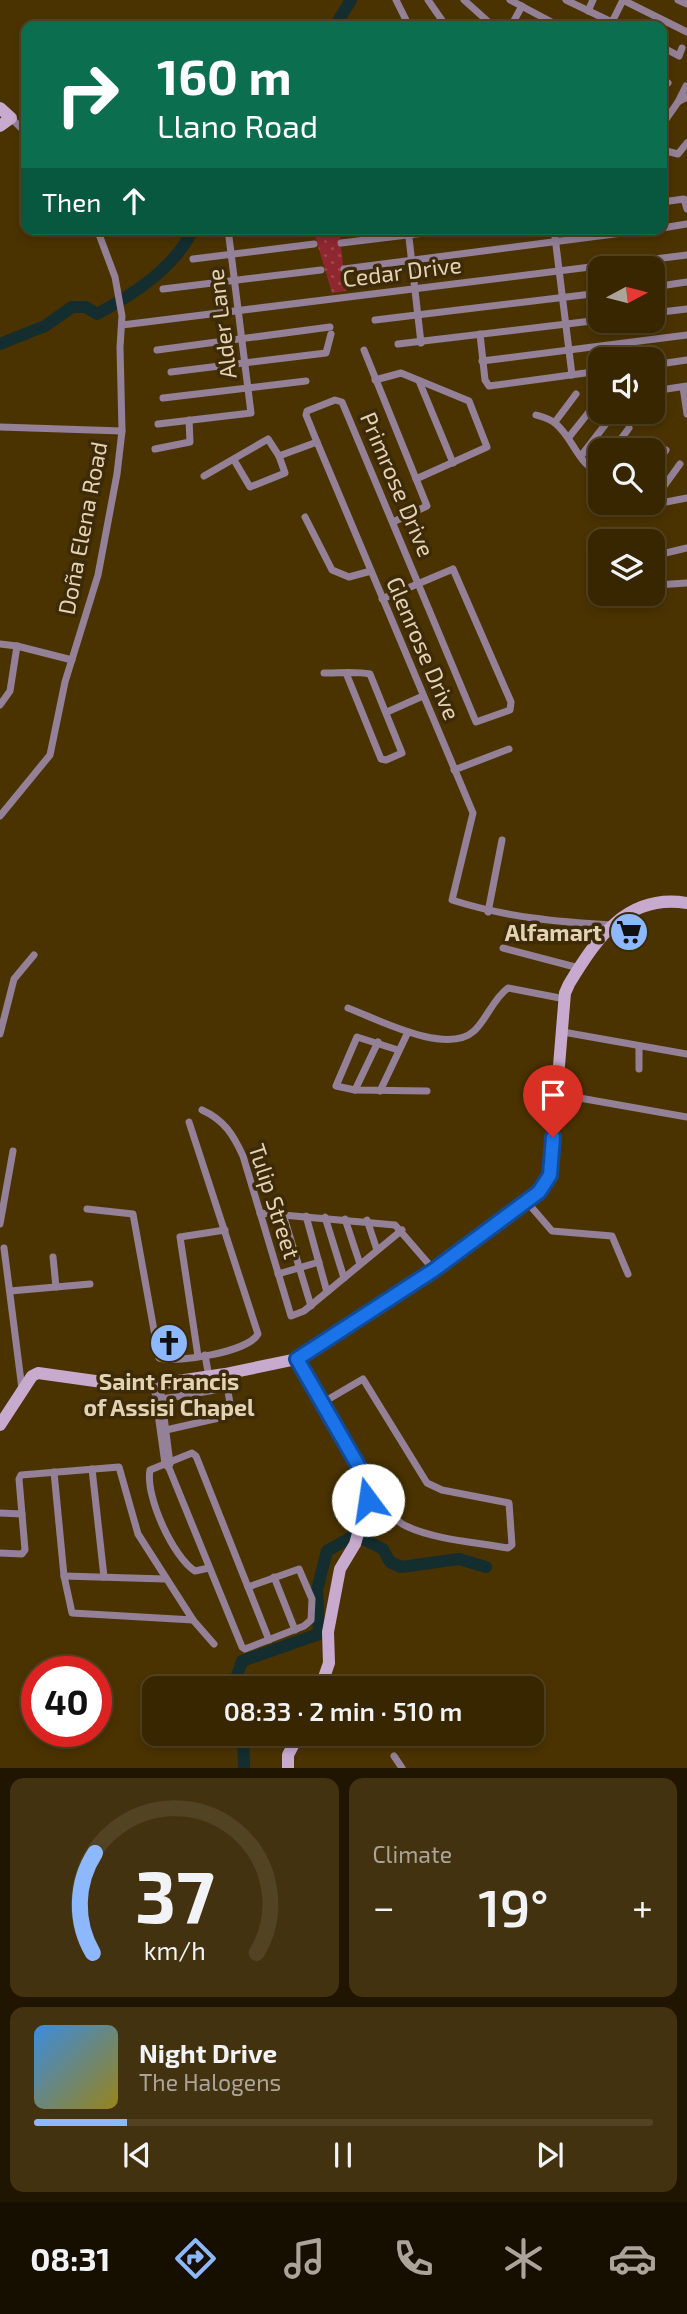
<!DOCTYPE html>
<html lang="en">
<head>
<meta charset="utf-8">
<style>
  :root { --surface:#382600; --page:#43320f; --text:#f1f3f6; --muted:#aba599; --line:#524322; --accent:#8eb8fd }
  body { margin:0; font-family:"Exo 2",sans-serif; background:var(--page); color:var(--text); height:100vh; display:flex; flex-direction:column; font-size:26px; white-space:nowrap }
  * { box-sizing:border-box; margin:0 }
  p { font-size:23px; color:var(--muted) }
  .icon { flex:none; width:38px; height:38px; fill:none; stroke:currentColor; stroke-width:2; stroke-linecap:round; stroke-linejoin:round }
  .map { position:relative; height:1768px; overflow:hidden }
  .sheet { display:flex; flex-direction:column; gap:10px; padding:10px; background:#1f1500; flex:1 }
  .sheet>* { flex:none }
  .guide { position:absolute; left:21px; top:21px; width:646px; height:214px; border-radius:14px; box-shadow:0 4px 10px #0003,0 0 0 2px var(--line); background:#0b6e4f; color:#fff; overflow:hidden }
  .needle { width:46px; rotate:83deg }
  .controls { position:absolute; left:588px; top:256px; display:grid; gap:14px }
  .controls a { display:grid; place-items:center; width:77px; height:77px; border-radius:14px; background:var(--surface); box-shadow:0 4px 10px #0003,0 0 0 2px var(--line); font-size:35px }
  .speed { position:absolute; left:21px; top:1656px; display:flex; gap:14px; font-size:35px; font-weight:700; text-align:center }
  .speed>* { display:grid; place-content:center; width:91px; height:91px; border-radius:50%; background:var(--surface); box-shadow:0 4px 10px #0003,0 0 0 2px var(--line); line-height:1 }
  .speed .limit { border:10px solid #d22; background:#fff; color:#111 }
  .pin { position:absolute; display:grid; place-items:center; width:60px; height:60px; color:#fff; margin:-72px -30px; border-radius:50% 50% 50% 0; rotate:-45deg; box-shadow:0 0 7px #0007 }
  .pin .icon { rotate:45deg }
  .me { position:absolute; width:77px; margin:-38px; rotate:346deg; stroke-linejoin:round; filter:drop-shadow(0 0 5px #0008) }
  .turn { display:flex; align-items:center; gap:24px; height:147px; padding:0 21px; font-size:32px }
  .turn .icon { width:91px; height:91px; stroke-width:2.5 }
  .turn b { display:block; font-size:49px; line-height:60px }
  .then { display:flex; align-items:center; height:66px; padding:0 21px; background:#0003; gap:14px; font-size:26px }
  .big { font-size:52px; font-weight:600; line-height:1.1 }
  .sheet .card { flex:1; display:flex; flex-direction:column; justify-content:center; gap:10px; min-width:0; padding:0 24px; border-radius:14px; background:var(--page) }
  .sheet .dial { align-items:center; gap:0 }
  .dial svg { height:182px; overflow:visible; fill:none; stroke:var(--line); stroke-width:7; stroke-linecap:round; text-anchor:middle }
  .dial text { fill:var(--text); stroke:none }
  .song { display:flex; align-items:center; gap:21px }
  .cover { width:84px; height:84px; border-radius:10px; background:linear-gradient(135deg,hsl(210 70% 55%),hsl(50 70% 35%)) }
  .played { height:7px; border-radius:4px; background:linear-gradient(90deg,var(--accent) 15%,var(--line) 15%) }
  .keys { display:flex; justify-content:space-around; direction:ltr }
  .heat { display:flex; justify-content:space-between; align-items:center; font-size:38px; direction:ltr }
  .sheet .tiles { flex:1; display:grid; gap:10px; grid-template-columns:1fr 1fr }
  .card:last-child { grid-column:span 2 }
  .trip { position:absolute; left:142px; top:1676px; width:402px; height:70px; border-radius:14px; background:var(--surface); box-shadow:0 4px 10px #0003,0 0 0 2px var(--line); font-weight:600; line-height:70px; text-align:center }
  .menu { display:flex; height:112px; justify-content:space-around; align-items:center; background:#160f00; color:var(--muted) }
  .menu .icon { width:49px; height:49px }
  .menu .current { color:var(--accent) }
  .menu b { font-size:32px; color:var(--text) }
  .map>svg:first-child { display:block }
  .park { fill:url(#park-dots) }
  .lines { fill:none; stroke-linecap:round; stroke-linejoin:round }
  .river { stroke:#142d2e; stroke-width:12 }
  .street { stroke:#948198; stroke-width:7 }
  .secondary { stroke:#c8aacf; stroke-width:12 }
  .route-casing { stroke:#114b97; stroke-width:18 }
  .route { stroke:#1a73e8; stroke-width:12 }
  .labels { text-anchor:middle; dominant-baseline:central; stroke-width:7; stroke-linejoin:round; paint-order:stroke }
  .street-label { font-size:23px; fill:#e4d2b4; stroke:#3c2a09 }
  .poi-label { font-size:23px; font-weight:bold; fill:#e4d2b4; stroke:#3c2a09; text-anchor:end }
</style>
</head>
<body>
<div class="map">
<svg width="687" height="1768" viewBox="0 0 687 1768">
  <defs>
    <pattern id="park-dots" width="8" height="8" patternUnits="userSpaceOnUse" patternTransform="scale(1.75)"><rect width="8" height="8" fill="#8f2731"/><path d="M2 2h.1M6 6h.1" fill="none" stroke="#9f454c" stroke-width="1.8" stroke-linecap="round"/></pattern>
  </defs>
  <rect width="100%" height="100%" fill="#4b3300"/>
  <polygon class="park" points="313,229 339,229 346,291 332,293"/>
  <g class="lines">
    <g class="river">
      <polyline points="335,26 351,0"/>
      <path d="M 0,344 L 45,326 L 72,307 L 86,307 L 97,314 C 134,294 175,268 193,229"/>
      <polyline points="237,1689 236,1679 242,1661 319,1634 317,1590 327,1551 355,1535 383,1549 390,1562 401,1567 459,1559 486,1567"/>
      <polyline points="243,1734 244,1768"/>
    </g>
    <g class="street">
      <polyline points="396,0 409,26"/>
      <polyline points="428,0 446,26"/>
      <polyline points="464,0 493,26"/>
      <polyline points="510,0 559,26"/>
      <polyline points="566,0 620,26"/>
      <polyline points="623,0 687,32"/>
      <polyline points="678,0 687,4"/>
      <polyline points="588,11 593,0"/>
      <polyline points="612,22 623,0"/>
      <polyline points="511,26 522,6"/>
      <polyline points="662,47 679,56 682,48"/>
      <polyline points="662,79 668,83"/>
      <polyline points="686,86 678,102 687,97"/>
      <polyline points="11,118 26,133"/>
      <polyline points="662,125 678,102"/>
      <polyline points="662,150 678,154 687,143"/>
      <polyline points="662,202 684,199 687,209"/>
      <polyline points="662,228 687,224"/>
      <polyline points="408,229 421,343"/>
      <polyline points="554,229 572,375"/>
      <polyline points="205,233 233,229"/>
      <polyline points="341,243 457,229"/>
      <polyline points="193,259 314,244"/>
      <polyline points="344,269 653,229"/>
      <polyline points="653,287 687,282"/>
      <polyline points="163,289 321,270"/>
      <polyline points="653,313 687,309"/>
      <polyline points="375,320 600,293"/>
      <polyline points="122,325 687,255"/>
      <polyline points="480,334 485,380 489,386 600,371"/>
      <polyline points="398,344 600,320"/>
      <polyline points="157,350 330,327"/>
      <polyline points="364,350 427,506 393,522"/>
      <polyline points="482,361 687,335"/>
      <polyline points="653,365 687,360"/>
      <polyline points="171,372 326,353 331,334"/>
      <polyline points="375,380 401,373 469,401 487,447 416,479"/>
      <polyline points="419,381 453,463"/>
      <polyline points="683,387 687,414"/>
      <polyline points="658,390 661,410"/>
      <polyline points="653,391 687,386"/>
      <polyline points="163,398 306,381"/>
      <path d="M 536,415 C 543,417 551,419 556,424 C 573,438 579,466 600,473"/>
      <polyline points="555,422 576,394"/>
      <polyline points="158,424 251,413 228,229"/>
      <polyline points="0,427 122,431"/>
      <polyline points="569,437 597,402"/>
      <polyline points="155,449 190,442 189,420"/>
      <polyline points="613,450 629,428"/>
      <polyline points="641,450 646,443"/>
      <polyline points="581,456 608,421"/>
      <polyline points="234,460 250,487 285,473 279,456"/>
      <polyline points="653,467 666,450"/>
      <polyline points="204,476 268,439 279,456 317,442"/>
      <polyline points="653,499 661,503 687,498"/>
      <polyline points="654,500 680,464"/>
      <polyline points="305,517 332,570 349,577 371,571"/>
      <polyline points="653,556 687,548"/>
      <polyline points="656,585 687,583"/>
      <path d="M 382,599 L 453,569 L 511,702 L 510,710 L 476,722 L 342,402 L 335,400 L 307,411 L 306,415 L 317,442 L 473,813 L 452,900 C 505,917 557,922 612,925"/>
      <polyline points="0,644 17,646 72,660"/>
      <path d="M 324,673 C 339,673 356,671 370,674 L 402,753 L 386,760 L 381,759 L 346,673"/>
      <polyline points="0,705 10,691 17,646"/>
      <polyline points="387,712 423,696"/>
      <polyline points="454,770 509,749"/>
      <polyline points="0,816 50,755 65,682 98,575 117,474 122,431 120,347 122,316 115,277 97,229"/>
      <polyline points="488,912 502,840"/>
      <polyline points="503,948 579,968"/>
      <path d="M 348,1008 C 377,1019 447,1056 474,1031 C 487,1019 493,999 508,988 L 565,999"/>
      <polyline points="563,1032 687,1054"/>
      <polyline points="0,1034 14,979 34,955"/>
      <polyline points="639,1046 639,1069"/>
      <polyline points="398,1050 357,1037 336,1086 355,1090 427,1091"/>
      <polyline points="355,1090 378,1042"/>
      <polyline points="380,1091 408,1032"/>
      <polyline points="557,1094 687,1117"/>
      <path d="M 202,1110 C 224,1120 233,1134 243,1156 L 291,1316 L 304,1311 L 402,1230"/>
      <polyline points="527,1202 552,1231 612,1236 628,1274"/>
      <path d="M 87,1209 L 133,1214 L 159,1358 C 179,1363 248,1352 258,1334 L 189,1122"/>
      <polyline points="260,1213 395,1225 434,1270"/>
      <polyline points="283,1214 311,1306"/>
      <polyline points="306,1216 327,1292"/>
      <polyline points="325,1217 344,1278"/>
      <polyline points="345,1219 360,1264"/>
      <polyline points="367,1220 377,1250"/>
      <polyline points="0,1224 13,1151"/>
      <polyline points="4,1248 22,1389"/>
      <polyline points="53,1257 56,1287"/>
      <polyline points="278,1274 319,1262"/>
      <polyline points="10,1291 90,1284"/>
      <polyline points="205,1355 209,1377"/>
      <polyline points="198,1356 180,1237 225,1230"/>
      <polyline points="154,1385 165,1464 169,1468 242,1647 245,1649 304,1626 311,1620 312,1599 299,1569 248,1587"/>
      <polyline points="160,1385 170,1464"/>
      <polyline points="162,1399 227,1388"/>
      <path d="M 322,1403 L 363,1379 L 427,1483 L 442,1490 L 509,1503 L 512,1545 L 508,1548 C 475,1542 436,1540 406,1526 C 390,1519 384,1501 369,1495"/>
      <polyline points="166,1430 232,1415 225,1374"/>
      <polyline points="92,1469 104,1577"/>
      <polyline points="54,1472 64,1576 72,1613 193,1620"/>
      <polyline points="0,1513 22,1514"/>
      <polyline points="0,1553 22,1554 25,1550 19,1479 21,1475 119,1467 138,1534 193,1620 214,1644"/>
      <path d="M 209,1568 L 195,1571 C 173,1557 145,1496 150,1470 L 192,1453 L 196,1456 L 269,1640"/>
      <polyline points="64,1576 165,1579"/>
      <polyline points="274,1577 295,1630"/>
      <polyline points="394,1756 402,1768"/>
    </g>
    <g class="secondary">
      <polyline points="0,108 11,118 0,126"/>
      <polyline points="297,1359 363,1474 369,1495 355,1544 340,1569 328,1632 329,1663 320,1689"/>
      <path d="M 0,1425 L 32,1376 L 38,1373 L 138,1387 L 225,1374 L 297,1359 L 434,1270 L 527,1202 L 539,1192 L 550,1175 L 565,993 L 569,984 C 597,938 627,893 687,903"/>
      <polyline points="288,1768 288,1755 299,1734"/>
    </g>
  </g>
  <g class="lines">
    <defs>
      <polyline id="route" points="368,1500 369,1488 363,1474 297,1359 434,1270 539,1192 550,1175 553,1137"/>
    </defs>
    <use href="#route" class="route-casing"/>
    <use href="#route" class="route"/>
  </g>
  <defs>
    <symbol id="supermarket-disc" viewBox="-11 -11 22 22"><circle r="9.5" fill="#8eb8fd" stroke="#3c2a09"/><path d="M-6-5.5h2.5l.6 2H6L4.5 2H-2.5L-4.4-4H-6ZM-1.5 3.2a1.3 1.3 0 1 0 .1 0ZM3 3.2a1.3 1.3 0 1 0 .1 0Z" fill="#111"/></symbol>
    <symbol id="church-disc" viewBox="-11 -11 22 22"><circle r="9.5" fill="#8eb8fd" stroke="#3c2a09"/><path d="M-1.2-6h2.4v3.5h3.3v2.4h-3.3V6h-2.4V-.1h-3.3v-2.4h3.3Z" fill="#111"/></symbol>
  </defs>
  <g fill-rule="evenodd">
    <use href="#supermarket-disc" x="607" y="910" width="44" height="44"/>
    <use href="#church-disc" x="147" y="1321" width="44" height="44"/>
  </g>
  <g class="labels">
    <g class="street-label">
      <text transform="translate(402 271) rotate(-7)">Cedar Drive</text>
      <text transform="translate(221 324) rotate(-97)">Alder Lane</text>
      <text transform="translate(398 484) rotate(67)">Primrose Drive</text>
      <text transform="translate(82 528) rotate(-79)">Doña Elena Road</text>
      <text transform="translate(424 648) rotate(67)">Glenrose Drive</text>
      <text transform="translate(275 1201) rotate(72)">Tulip Street</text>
    </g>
    <g class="poi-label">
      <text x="602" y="932">Alfamart</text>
      <text x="169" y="1381" text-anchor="middle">Saint Francis<tspan x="169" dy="26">of Assisi Chapel</tspan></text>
    </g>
  </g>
</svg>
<div class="controls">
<a><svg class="needle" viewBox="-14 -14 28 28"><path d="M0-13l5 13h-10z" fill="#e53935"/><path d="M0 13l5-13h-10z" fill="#aba599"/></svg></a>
<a><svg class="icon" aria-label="sound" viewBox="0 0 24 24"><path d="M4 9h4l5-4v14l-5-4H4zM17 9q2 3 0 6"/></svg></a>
<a><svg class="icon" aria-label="search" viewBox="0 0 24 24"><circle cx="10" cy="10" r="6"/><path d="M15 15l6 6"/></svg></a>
<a><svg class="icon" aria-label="layers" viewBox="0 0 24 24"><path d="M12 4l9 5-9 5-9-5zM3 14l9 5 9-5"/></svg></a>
</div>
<div class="speed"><div class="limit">40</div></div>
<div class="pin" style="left:553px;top:1137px;background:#d93025"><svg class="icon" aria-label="arrive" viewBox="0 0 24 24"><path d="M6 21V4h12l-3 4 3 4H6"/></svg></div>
<svg class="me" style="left:368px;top:1500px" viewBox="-20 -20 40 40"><circle r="19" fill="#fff"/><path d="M0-13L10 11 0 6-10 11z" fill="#1a73e8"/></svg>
<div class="trip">08:33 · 2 min · 510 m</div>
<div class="guide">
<div class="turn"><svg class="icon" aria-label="right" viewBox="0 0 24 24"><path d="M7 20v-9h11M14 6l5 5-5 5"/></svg><div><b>160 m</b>Llano Road</div></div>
<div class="then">Then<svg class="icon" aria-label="ahead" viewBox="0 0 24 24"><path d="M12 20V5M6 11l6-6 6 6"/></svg></div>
</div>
</div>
<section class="sheet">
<div class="tiles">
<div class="card dial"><svg viewBox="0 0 100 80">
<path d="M14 69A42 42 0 1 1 86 69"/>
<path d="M14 69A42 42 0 0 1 15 25" stroke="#8eb8fd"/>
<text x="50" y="56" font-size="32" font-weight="700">37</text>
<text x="50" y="72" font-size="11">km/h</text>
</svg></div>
<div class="card"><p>Climate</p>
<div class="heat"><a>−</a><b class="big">19°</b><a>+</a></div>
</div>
<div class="card">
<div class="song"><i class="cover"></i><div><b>Night Drive</b><p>The Halogens</p></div></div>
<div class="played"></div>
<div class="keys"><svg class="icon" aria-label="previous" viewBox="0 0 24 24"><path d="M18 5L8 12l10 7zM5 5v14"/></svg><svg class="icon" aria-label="pause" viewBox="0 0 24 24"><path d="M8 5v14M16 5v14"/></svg><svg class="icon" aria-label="next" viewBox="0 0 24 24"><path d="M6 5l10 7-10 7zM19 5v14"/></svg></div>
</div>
</div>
</section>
<nav class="menu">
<b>08:31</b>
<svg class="icon current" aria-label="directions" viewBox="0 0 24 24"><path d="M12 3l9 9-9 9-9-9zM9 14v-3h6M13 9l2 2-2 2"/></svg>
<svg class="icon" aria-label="music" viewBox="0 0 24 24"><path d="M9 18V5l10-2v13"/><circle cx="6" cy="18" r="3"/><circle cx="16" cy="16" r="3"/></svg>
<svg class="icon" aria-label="phone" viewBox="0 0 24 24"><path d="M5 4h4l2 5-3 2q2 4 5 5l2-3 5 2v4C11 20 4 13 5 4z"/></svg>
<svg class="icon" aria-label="climate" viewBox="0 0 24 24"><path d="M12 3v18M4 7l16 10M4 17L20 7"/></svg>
<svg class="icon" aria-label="car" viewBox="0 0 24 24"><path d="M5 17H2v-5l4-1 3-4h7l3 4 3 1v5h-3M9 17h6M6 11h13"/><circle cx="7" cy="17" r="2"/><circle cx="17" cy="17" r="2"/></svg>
</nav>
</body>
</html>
